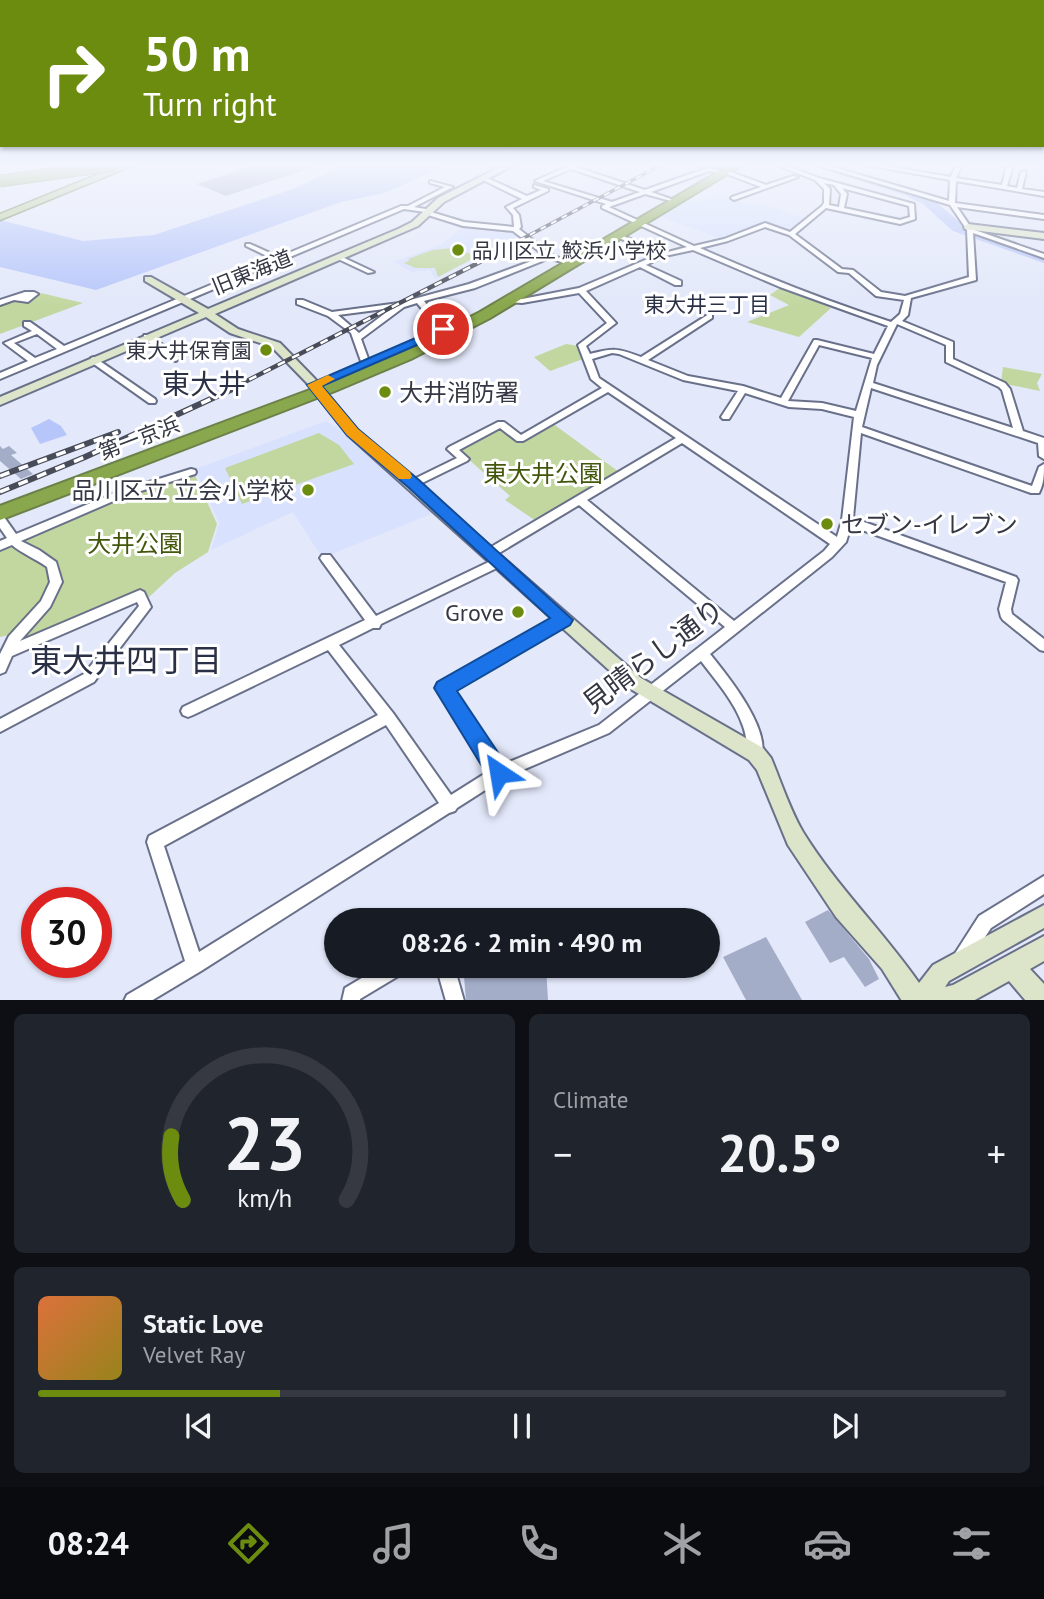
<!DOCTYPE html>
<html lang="en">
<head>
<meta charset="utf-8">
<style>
  :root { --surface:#171b24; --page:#20242c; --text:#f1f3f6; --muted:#9ea1a6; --line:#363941; --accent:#6c8c0f }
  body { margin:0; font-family:"PT Sans","Noto Sans JP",sans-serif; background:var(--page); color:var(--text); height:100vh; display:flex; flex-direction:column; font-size:26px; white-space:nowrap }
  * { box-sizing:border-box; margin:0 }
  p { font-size:23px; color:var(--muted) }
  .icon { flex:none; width:38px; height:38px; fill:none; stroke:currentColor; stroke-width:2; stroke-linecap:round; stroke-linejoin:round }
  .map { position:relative; height:1000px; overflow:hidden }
  .drawer { display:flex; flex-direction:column; gap:14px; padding:14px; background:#0d0f14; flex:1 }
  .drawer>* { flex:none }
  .banner { position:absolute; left:0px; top:0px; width:1045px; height:147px; box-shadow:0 2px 5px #0004; background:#6c8c0f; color:#fff; overflow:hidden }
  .speed { position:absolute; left:21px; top:887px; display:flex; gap:14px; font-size:35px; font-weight:700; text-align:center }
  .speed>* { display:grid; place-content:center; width:91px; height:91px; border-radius:50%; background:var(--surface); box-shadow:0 2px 5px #0004; line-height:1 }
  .speed .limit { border:10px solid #d22; background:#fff; color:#111 }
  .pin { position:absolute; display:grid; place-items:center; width:60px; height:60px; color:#fff; margin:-30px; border:4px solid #fff; border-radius:50%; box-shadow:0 2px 7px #0007 }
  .me { position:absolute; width:77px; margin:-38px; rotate:327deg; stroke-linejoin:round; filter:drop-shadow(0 0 5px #0008) }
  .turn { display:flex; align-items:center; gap:24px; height:147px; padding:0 28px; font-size:32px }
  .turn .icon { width:91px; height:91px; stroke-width:2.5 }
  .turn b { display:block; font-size:49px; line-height:60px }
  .big { font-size:52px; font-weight:800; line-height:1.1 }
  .drawer .card { flex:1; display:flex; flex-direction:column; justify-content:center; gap:10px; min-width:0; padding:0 24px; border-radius:10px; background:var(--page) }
  .drawer .dial { align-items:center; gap:0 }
  .dial svg { height:182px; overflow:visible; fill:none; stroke:var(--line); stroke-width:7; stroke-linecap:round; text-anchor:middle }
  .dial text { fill:var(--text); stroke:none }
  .song { display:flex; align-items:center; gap:21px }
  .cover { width:84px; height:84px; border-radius:10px; background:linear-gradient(135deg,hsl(20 70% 55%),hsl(50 70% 35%)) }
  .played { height:7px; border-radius:4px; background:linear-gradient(90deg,var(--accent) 25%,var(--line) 25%) }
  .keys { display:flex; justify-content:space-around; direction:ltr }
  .heat { display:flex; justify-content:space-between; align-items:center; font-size:38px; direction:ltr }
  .drawer .tiles { flex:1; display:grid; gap:14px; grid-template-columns:1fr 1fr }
  .card:last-child { grid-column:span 2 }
  .trip { position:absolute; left:324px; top:908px; width:396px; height:70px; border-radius:35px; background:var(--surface); box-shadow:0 2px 5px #0004; font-weight:800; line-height:70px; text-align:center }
  .tab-bar { display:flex; height:112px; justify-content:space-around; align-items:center; background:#090b0e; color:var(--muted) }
  .tab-bar .icon { width:49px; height:49px }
  .tab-bar .selected { color:var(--accent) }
  .tab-bar b { font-size:32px; color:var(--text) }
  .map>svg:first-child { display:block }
  .built { fill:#d8e1fe }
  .green { fill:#c2d7a0 }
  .water { fill:#b7c6fa }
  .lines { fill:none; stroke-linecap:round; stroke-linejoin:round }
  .river { fill:#b7c6fa; fill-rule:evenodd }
  .building { fill:#a4adc8 }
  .street-casing { stroke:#69708a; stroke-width:4 }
  .secondary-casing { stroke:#69708a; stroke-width:4 }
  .primary-casing { stroke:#6c8049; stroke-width:3 }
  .highway-casing { stroke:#6c8049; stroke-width:4 }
  .street { fill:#fff; fill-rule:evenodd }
  .secondary { fill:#dce5c9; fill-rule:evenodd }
  .primary { fill:#b8ca94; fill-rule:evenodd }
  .highway { fill:#89a74c; fill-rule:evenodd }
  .rail-far2-casing { stroke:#484b58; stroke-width:3.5 }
  .rail-far1-casing { stroke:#484b58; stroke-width:4.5 }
  .rail-casing { stroke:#484b58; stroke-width:6 }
  .rail-far2 { stroke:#fff; stroke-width:2; stroke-dasharray:6; stroke-linecap:butt }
  .rail-far1 { stroke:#fff; stroke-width:2.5; stroke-dasharray:8; stroke-linecap:butt }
  .rail { stroke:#fff; stroke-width:3.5; stroke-dasharray:10; stroke-linecap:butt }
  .highway-bridge-casing { stroke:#6c8049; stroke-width:13; stroke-linecap:butt }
  .highway-bridge { stroke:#89a74c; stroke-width:11 }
  .route { fill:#1a73e8; stroke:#114b97; stroke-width:2 }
  .slow { fill:#f59e0b }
  .poi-dot { fill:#6c8c0f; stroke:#fff; stroke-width:2.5 }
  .labels { text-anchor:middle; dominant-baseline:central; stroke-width:6; stroke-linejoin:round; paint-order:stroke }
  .far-poi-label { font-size:21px; fill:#353844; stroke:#fff; text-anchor:start }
  .far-street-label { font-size:21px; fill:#353844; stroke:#fff }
  .far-neighbourhood-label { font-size:21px; fill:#2a3046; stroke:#fff }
  .poi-label { font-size:24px; fill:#353844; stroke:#fff; text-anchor:start }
  .park-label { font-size:24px; fill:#42570b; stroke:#fff }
  .quarter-label { font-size:28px; fill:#2a3046; stroke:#fff }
  .near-street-label { font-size:28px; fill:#353844; stroke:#fff }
  .near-neighbourhood-label { font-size:32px; fill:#2a3046; stroke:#fff }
</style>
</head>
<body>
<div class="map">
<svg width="1044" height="1001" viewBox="0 0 1044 1001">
  <rect width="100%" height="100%" fill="#e3e8fa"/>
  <g class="built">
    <polygon points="720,193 752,205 759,203 807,219 792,232 765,224 722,239 661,217 691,200 699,202"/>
    <polygon points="466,225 509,230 518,236 435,279 430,270 411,272 394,262 442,244"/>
    <polygon points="326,421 346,434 436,512 322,558 293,512 211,550 219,523 195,469"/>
  </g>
  <g class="green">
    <polygon points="452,248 478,256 438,277 435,268 415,268 404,263 410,260 408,259 432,250"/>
    <polygon points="781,287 831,308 799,337 747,322 789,305 770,295"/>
    <path d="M 41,293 L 83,303 L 0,334 L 0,305 C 15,300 27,301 41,293 Z"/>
    <polygon points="566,344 579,346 583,359 550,371 534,357"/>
    <polygon points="1003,367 1042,374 1037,383 1040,391 1001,383"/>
    <polygon points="552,423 619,472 536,521 505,500 510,496 458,450 499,427 520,442"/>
    <polygon points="319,433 339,445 354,464 242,504 225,468"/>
    <polygon points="194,473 217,524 208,552 175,573 149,597 144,590 31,639 9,635 0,637 0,551 123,496"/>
  </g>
  <g class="water">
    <polygon points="344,165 447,165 384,193 341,202 96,290 0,267 0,220 83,241 154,235 293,189"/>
    <polygon points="49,419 61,426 67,435 40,444 31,428"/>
  </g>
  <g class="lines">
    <polygon class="river" points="808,165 825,165 913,190 931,198 963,225 1044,254 1044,263 953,231 923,204 905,195"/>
  </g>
  <g class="building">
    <polygon points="254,165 314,165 314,167 226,196 197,184"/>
    <polygon points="0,446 3,449 9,446 17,453 11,455 33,474 21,479 0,461"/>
    <polygon points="828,910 869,959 879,979 865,987 844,957 830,963 805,922"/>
    <polygon points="766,937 802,1000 746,1000 723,957"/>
    <polygon points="508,966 546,966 548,1000 466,1000 464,977 509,976"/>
  </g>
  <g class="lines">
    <defs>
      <g id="street">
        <path d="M 566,165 L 579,165 L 576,167 L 645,190 L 707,168 L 719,170 L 719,172 L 709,171 L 651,192 L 671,199 L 671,201 L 645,194 L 609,207 L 694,246 L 724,239 L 765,223 L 790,232 L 822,206 L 824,203 L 824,189 L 815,180 L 776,165 L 784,165 L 819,178 L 914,204 L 915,219 L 900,224 L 826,208 L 795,234 L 842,269 L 853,270 L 881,292 L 905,296 L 969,277 L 967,230 L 950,205 L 817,165 L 826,165 L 949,201 L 950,180 L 867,165 L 880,165 L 951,177 L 956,165 L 962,165 L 956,178 L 1002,185 L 1007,165 L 1013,165 L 1007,186 L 1017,188 L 1021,172 L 1026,171 L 1022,189 L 1044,192 L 1044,196 L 956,181 L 955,203 L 1044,215 L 1044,219 L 957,207 L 972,229 L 1044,254 L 1044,258 L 973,233 L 976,280 L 911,298 L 908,315 L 902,321 L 953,342 L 953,359 L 1005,383 L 1010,389 L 1023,431 L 1044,438 L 1044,459 L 1039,456 L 1038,443 L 871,388 L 862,427 L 1032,486 L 1039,467 L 1044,464 C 1044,475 1044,483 1039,493 L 1031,493 L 861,433 L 853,518 L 1016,577 L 1018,580 L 1011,609 L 1012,614 L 1044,639 L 1044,651 L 1040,650 L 1003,620 L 1001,617 L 999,609 L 1006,582 L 851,526 L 846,542 L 832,557 L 710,654 C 727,675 772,730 761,759 L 756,761 L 751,759 C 747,749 747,737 743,726 C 735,702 716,681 701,661 L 609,733 L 504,778 L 457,808 L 455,811 L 449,813 L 201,971 L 151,1001 L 124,1001 L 127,995 L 185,961 L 147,842 L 149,836 L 378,715 L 328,650 L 193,715 L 188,717 L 183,715 L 181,711 L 183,707 L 365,620 L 322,561 L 320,558 L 322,555 L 330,555 L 376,616 L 495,559 L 503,559 L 505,562 L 503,565 L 381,624 L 379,628 L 373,628 L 339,645 L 393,713 L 451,795 L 489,771 L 439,693 L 437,689 L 439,685 L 560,617 L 564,615 L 568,617 L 570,620 L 568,623 L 453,691 L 502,765 L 599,725 L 725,627 L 579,505 L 494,556 L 486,556 L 484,553 L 486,550 L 676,438 L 608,392 L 523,441 L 517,441 L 500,428 L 459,450 L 469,459 L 467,461 L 418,485 L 410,485 L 409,483 L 410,481 L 457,458 L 447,449 L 449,447 L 498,422 L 504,422 L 521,435 L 602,388 L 591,379 L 578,345 L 607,323 L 579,293 L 522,303 L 507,302 L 507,298 L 522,299 L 579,288 L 657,255 L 617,237 L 617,235 L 621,235 L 664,253 L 687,247 L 602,208 L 602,206 L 606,204 L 535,181 L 566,167 ZM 571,169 L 640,192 L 612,202 L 543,181 ZM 824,183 L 834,185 L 841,194 L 839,207 L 829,205 L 830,189 ZM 842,188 L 909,206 L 910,217 L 900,220 L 844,208 L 847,194 ZM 765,227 L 789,235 L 838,272 L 849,273 L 876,296 L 904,300 L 900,314 L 891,322 C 826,301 763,276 700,248 L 728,241 ZM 693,250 L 780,287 L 888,326 L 874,354 L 817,340 L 814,340 L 781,398 L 743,386 L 688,376 L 648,360 L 712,318 L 712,314 L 709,314 L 641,357 C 617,348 614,348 590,354 L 586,346 L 616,323 L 586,291 L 640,267 L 675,285 L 681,285 L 681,281 L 646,265 L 665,256 ZM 897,324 L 946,345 L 946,362 L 999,387 L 1002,390 L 1013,428 L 873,383 L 877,365 ZM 819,345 L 872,358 L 856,411 L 822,403 L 788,401 ZM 612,353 L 619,354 L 683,380 L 738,391 L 721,417 L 723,419 L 729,419 L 745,393 L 789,407 L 822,409 L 854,417 L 842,520 L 837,537 L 599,378 L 592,359 ZM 682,443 L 830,544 L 824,551 L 734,621 L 587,500 ZM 386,725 L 439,803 L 199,952 L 164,846 Z"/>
        <polygon points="726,170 766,185 793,176 798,177 734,200 731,198 732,197 761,187 724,173 723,172"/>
        <path d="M 485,177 L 527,196 L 541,190 L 534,187 L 534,185 L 548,189 L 548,191 L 513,208 L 519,215 L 521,227 L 519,229 L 552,255 L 575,264 L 572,266 L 550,258 L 475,288 L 424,301 L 447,329 L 443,331 L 440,331 L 417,303 L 404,307 L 361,339 L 370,364 L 369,366 L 363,366 L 362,364 L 351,333 L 328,316 L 297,304 L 297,300 L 303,300 L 332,312 L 399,303 L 469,284 L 545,256 L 513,231 L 463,226 L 425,214 L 425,212 L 404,209 L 0,379 L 0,373 L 28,361 L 4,343 L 32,331 L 24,326 L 24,322 L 30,322 L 64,346 L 273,259 L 246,246 L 246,244 L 250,244 L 279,257 L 401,206 L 408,206 L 445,187 L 430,183 L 430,181 L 453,187 L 414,207 L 431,210 L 431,212 L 464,222 L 514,227 L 513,215 L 506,207 L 522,199 L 483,180 L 482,179 ZM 392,308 L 359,333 L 338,315 ZM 37,334 L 57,349 L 35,358 L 14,343 Z"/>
        <polygon points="336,256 340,256 374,272 368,273 336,258"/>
        <polygon points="25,292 34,292 38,294 28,302 14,300 0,305 0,300"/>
        <polygon points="144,335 150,335 180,358 176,361 173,360 144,339"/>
        <polygon points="94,357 155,399 156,401 155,403 149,403 91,362 91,358"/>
        <path d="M 191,469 L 195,470 L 196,472 L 195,474 L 125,496 L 21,541 L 39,550 L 56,562 L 62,582 L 50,607 L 20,641 L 140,590 L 144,592 L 151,607 L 94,682 L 0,732 L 0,719 L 84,674 L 139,606 L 137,602 L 12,656 L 5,672 L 0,674 L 0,654 L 9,636 L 41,601 L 50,582 L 47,567 C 36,559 21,553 12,545 L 0,550 L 0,541 L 7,538 L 0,528 L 0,516 L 4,517 L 16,534 L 117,492 Z"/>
        <polygon points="1044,876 1044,894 991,928 969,961 963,964 957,961 954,955 979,916"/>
        <polygon points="382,966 408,966 405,972 360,999 360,1001 342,1001 345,988"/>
        <polygon points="436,966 454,966 464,1001 446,1001"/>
      </g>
      <g id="secondary">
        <path d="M 504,165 L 514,165 L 444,202 L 418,226 L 215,314 L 238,329 L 280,343 L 315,379 L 356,429 L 641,678 L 763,748 L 771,758 C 781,782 790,810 803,832 C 837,887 883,931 919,983 L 933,965 L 1044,905 L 1044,928 L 949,981 L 945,987 L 953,985 L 1044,936 L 1044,961 L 1030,969 L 1044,984 L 1044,1001 L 1026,1001 L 1009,981 L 973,1001 L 902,1001 L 882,969 L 836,917 L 788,845 L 757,770 L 749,760 L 629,688 L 348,435 L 307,383 L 272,347 L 230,333 L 206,317 L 0,405 L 0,397 L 199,313 L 145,281 L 145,277 L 151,277 L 208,309 L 398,229 L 412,222 L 438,198 Z"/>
        <polygon points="968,224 1044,233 1044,239 965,229 964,227"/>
      </g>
      <polygon id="primary" points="121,165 134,165 0,220 0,214"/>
      <polygon id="highway" points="730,165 742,165 490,318 411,359 335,391 0,520 0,506 323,385 401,353 480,312"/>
    </defs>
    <use href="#street" class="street-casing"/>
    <use href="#secondary" class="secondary-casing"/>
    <use href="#primary" class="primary-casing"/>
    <use href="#highway" class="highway-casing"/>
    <use href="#street" class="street"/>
    <use href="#secondary" class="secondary"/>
    <use href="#primary" class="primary"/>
    <use href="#highway" class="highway"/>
    <defs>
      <polyline id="rail-far2" points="477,263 661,165"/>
      <polyline id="rail-far1" points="235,387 480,262"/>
      <g id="rail">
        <polyline points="0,476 118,432"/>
        <polyline points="0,492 85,457 239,386"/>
      </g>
    </defs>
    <use href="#rail-far2" class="rail-far2-casing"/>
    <use href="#rail-far1" class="rail-far1-casing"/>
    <use href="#rail" class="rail-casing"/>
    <use href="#rail-far2" class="rail-far2"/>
    <use href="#rail-far1" class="rail-far1"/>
    <use href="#rail" class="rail"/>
    <defs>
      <polyline id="highway-bridge" points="0,181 114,165"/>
    </defs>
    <use href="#highway-bridge" class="highway-bridge-casing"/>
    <use href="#highway-bridge" class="highway-bridge"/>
  </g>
  <linearGradient id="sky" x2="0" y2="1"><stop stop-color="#94bbef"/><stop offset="0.54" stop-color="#f2f5fd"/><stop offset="1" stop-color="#f2f5fd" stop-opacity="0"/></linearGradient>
  <rect width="1044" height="305" fill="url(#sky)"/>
  <polygon class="route" points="443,326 447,327 447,332 322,386 358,429 419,480 573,620 570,625 457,691 507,766 510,773 507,781 499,784 491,781 434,688 437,682 550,618 408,487 347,435 307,385"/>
  <polygon class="slow" points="328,375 335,379 322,386 358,429 410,472 412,476 410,479 399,479 347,435 307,385"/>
  <g class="poi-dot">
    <circle cx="458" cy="250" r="7"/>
    <circle cx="266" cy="350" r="7"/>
    <circle cx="385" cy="392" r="7"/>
    <circle cx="308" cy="490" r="7"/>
    <circle cx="827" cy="524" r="7"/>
    <circle cx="518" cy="612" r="7"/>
  </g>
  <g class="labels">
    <g class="far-poi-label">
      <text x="472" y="250">品川区立 鮫浜小学校</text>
      <text x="252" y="350" text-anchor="end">東大井保育園</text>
    </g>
    <g class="far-street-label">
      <text transform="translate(252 272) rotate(-22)">旧東海道</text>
      <text transform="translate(139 438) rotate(-21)">第一京浜</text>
    </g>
    <g class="far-neighbourhood-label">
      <text x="707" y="304">東大井三丁目</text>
    </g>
    <g class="poi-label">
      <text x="399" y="392">大井消防署</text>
      <text x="294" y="490" text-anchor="end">品川区立 立会小学校</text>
      <text x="841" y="524">セブン-イレブン</text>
      <text x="504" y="612" text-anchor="end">Grove</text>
    </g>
    <g class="park-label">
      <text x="543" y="473">東大井公園</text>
      <text x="135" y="543">大井公園</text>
    </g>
    <g class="quarter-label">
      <text x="204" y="383">東大井</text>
    </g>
    <g class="near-street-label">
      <text transform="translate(653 655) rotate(-37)">見晴らし通り</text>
    </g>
    <g class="near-neighbourhood-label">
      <text x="126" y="660">東大井四丁目</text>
    </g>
  </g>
</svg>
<div class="speed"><div class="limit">30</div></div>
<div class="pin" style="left:443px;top:329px;background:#d93025"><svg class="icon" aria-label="arrive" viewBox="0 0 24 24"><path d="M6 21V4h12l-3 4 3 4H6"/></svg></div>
<svg class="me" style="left:499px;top:773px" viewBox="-20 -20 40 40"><path d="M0-17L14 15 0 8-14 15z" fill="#1a73e8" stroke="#fff" stroke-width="4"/></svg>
<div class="trip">08:26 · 2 min · 490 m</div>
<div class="banner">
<div class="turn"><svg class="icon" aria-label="right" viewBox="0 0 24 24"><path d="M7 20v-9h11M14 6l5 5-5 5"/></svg><div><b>50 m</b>Turn right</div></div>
</div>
</div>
<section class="drawer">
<div class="tiles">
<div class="card dial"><svg viewBox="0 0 100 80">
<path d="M14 69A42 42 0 1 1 86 69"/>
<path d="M14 69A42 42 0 0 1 9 41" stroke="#6c8c0f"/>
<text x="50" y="56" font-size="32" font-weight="700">23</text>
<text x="50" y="72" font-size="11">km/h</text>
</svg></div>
<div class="card"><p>Climate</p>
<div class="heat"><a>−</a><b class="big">20.5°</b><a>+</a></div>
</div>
<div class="card">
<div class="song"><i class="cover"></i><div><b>Static Love</b><p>Velvet Ray</p></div></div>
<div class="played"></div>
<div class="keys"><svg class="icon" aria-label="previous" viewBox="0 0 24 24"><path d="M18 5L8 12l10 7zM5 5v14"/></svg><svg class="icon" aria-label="pause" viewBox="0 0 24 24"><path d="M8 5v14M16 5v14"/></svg><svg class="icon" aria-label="next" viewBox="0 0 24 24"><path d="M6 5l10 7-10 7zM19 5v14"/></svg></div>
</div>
</div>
</section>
<nav class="tab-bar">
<b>08:24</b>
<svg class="icon selected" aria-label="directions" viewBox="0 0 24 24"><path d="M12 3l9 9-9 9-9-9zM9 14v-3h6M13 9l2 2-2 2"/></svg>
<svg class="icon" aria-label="music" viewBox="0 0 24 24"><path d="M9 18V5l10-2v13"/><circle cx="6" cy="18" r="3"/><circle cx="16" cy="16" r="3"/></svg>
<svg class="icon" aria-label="phone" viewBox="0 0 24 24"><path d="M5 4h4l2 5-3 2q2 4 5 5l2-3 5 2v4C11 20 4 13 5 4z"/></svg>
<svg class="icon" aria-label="climate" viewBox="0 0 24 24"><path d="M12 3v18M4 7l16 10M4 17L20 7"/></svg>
<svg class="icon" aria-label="car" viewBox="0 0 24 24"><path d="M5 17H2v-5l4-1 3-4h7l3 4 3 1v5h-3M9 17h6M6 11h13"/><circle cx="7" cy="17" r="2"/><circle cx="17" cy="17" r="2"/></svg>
<svg class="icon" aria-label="filters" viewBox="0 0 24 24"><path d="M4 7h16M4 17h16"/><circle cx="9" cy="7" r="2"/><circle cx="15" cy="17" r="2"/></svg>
</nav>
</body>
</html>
